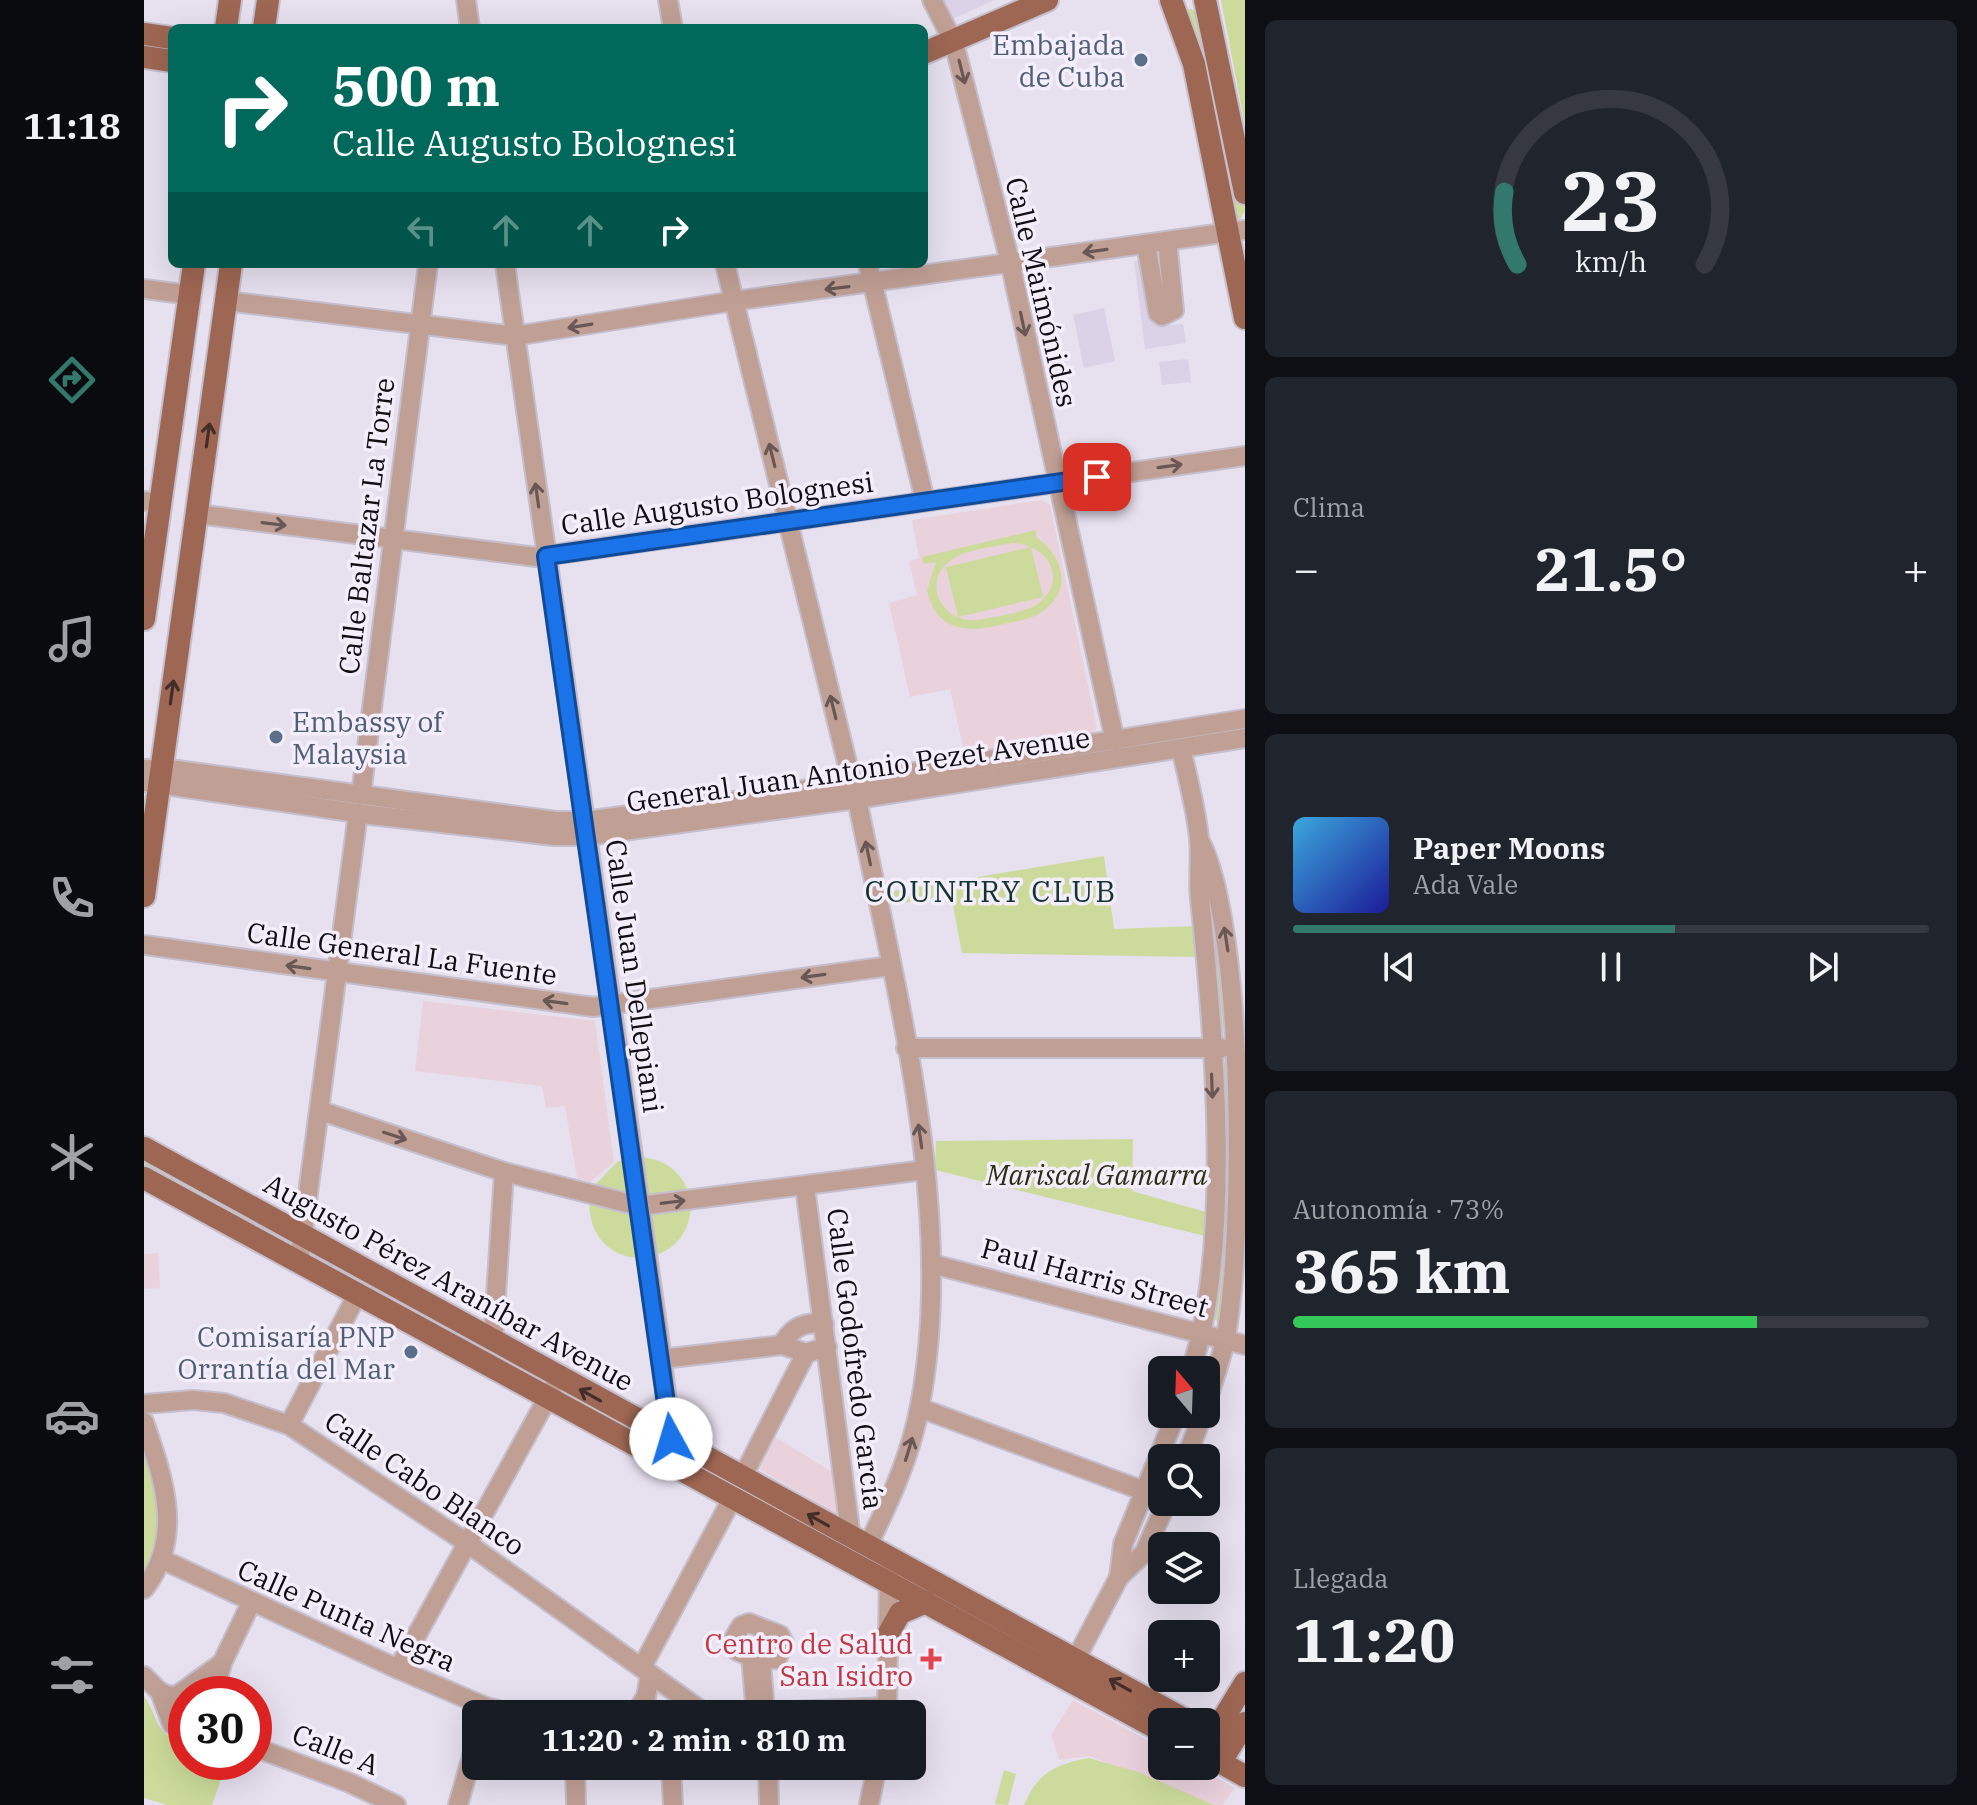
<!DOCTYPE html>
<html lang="es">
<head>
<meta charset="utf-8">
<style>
  :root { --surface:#171b24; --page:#20242c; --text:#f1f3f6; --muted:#9ea1a6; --line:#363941; --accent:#33786d }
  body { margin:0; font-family:"IBM Plex Serif",serif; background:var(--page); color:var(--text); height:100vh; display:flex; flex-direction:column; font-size:30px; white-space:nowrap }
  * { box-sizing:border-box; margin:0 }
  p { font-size:26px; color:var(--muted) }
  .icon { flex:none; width:44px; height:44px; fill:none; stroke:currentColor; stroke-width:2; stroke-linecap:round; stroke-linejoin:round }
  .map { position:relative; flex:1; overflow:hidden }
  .details { display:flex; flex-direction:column; gap:20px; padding:20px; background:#0d0f14; width:732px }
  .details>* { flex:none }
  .guide { position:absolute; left:24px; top:24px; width:760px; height:244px; border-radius:12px; box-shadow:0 8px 32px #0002; background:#00695c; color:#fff; overflow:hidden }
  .needle { width:52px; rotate:341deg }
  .controls { position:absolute; left:1004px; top:1356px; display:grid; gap:16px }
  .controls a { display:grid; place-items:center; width:72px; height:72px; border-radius:12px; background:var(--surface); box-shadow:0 8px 32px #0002; font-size:40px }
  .speed { position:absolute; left:24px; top:1676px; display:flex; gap:16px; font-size:40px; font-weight:700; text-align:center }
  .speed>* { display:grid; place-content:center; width:104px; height:104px; border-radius:50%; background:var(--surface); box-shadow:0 8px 32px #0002; line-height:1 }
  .speed .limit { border:12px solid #d22; background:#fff; color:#111 }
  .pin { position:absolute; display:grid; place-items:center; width:68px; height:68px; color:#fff; margin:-34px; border-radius:16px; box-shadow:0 4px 12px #0006 }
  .me { position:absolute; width:88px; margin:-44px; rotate:354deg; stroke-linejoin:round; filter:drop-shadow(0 0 6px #0008) }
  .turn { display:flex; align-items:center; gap:28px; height:168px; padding:0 32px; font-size:36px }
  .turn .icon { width:104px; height:104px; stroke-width:2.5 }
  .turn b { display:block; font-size:56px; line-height:68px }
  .lanes { display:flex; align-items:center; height:76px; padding:0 32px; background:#0003; justify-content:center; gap:40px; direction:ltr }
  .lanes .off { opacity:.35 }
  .big { font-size:60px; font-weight:800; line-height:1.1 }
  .details .widget { flex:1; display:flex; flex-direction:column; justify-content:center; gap:12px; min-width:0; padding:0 28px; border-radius:12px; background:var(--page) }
  .details .dial { align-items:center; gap:0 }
  .dial svg { height:208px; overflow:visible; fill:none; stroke:var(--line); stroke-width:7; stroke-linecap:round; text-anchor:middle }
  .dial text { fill:var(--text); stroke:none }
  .song { display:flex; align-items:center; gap:24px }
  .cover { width:96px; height:96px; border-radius:12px; background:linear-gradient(135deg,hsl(200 70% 55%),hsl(240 70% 35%)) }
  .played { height:8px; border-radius:4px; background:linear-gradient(90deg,var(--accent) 60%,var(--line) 60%) }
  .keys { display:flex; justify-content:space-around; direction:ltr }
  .heat { display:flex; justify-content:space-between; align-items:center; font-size:44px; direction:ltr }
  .charge { height:12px; border-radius:6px; background:linear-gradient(90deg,#34c759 73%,var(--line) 0) }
  .trip { position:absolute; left:318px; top:1700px; width:464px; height:80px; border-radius:12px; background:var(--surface); box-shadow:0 8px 32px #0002; font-weight:800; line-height:80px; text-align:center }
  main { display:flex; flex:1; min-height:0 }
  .menu { display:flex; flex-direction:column; width:144px; justify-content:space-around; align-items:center; background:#090b0e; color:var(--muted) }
  .menu .icon { width:56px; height:56px }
  .menu .selected { color:var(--accent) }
  .menu b { font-size:36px; color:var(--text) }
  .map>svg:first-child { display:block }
  .built { fill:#dcd2e8 }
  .education { fill:#ead2dd }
  .green { fill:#ccdb9c; fill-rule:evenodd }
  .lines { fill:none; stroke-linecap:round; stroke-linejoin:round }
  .minor-casing { stroke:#c5becc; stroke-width:22 }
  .major-casing { stroke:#c5becc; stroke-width:26 }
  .minor { stroke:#c0a095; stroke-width:18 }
  .major { stroke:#9e6753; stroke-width:22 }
  .oneway { stroke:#685754 }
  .oneway2 { stroke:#422d29 }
  .route-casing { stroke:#114b97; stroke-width:20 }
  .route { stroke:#1a73e8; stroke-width:14 }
  .service-dot { fill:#5c6f8a; stroke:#f4edfc; stroke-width:3 }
  .health-dot { fill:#e0444e; stroke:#f4edfc; stroke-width:3 }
  .labels { text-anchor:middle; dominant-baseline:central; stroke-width:7; stroke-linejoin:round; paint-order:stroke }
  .service-label { font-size:28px; fill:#4e5e75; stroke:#f4edfc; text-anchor:end }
  .street-label { font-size:28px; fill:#100e13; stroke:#f4edfc }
  .park-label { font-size:28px; font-style:italic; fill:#292f11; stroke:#f4edfc }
  .health-label { font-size:28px; fill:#be3a42; stroke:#f4edfc; text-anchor:end }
  .neighbourhood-label { font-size:30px; letter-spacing:2px; fill:#13342f; stroke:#f4edfc }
</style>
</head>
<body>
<main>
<nav class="menu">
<b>11:18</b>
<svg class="icon selected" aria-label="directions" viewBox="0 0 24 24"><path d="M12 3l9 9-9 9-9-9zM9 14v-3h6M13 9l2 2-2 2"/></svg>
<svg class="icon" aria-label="music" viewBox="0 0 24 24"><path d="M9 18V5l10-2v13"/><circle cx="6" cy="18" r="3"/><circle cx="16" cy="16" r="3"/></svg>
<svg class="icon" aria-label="phone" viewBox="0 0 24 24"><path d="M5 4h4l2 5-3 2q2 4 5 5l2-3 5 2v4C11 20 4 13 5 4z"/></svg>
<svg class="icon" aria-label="climate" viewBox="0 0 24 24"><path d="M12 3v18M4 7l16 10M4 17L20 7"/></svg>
<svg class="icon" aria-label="car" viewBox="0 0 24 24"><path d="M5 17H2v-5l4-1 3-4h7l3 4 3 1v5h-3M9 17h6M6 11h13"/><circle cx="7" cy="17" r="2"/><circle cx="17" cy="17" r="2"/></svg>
<svg class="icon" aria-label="filters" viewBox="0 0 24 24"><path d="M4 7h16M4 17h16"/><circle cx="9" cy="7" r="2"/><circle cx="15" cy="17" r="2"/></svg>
</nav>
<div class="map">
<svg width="1101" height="1805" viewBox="0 0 1101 1805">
  <rect width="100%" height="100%" fill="#e7e0ef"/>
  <g class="built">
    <polygon points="799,0 850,0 809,19"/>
    <polygon points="1017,258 1026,325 1039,324 1042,343 1001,349 990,261"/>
    <polygon points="960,308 971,361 940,368 929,315"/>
    <polygon points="1044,359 1047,382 1018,385 1015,362"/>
  </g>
  <g class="education">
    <polygon points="897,500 906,505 953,728 948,734 821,755 806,689 766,697 745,603 773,595 765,561 775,558 768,520"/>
    <polygon points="279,1001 451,1021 470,1162 446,1182 433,1178 421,1106 402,1108 398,1086 271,1071"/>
    <polygon points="14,1253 16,1288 0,1289 0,1254"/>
    <polygon points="631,1437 695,1476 699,1508 693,1514 613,1468"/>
    <polygon points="929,1700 1018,1748 1018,1766 1051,1766 1091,1788 1078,1805 1069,1805 945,1756 915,1760 907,1735"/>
  </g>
  <g class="green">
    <polygon points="1077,0 1101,0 1101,126"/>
    <polygon points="1042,9 1048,9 1052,14 1101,210 1096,220 1091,214 1037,13"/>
    <path d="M 892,530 L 892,537 C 920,556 930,592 896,613 C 886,620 872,621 860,624 C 825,633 792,633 783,590 L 792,562 L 780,564 L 778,557 ZM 868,543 C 900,543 925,576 897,601 C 884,613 856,615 839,619 C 799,629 774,580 809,559 C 824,549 850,547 868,543 Z"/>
    <polygon points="887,547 899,597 814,617 802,567"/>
    <polygon points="960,856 970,929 1052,926 1054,957 818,953 807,895 747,905 744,892"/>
    <polygon points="1062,897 1070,901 1082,1029 1074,1025"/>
    <polygon points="1082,1061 1087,1065 1088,1178 1079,1314 1074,1321 1069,1319 1078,1178 1078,1063"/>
    <polygon points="989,1139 988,1191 1062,1212 1061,1236 791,1170 792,1141"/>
    <polygon points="0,1156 145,1238 146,1242 140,1244 0,1170"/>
    <path d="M 494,1157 C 519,1158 536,1170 545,1193 L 500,1203 Z"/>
    <polygon points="482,1159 485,1189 476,1195 449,1187 473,1162"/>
    <path d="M 446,1198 C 494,1212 489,1209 495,1258 C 463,1257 442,1230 446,1198 Z"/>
    <path d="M 547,1205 C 546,1230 533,1249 509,1256 L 502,1211 Z"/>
    <polygon points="172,1251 408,1380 404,1386 169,1259"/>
    <path d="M 0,1445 C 14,1488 25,1534 0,1574 Z"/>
    <path d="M 0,1696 C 17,1721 8,1733 42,1743 L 42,1762 L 83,1762 L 68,1805 L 23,1805 L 0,1798 Z"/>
    <path d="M 945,1758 L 994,1772 L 1070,1805 L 880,1805 C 893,1773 912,1764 945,1758 Z"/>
    <polygon points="860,1770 872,1774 864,1805 851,1804"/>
  </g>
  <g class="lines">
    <defs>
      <g id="minor">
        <polyline points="322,0 326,28"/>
        <polyline points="524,0 529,28"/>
        <polyline points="788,0 810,43 866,262 971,741"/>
        <polyline points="1002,244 1014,313 1018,316 1030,310 1023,241"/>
        <polyline points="361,264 518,1359 527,1439 524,1445"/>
        <polyline points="581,264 708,783"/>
        <polyline points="724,264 781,501"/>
        <polyline points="0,289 46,295"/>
        <polyline points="82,301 371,336 590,301 1101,230"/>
        <polyline points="0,501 16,503"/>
        <polyline points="53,514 392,557 1101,456"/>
        <path d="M 1037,749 C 1044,778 1052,809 1055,838 C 1057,858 1054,879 1056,899 C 1070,1033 1089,1243 1047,1370"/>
        <polyline points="0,769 33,770 412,821 441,821 590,801 1101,719"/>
        <polyline points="0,782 227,815 410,836 443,836 713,799 1101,738"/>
        <polyline points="217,795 284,264"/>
        <path d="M 713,799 C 751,989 813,1212 776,1405 C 767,1455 746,1501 723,1547"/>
        <path d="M 1057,843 C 1101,933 1101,1238 1081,1341 C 1076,1363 1068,1384 1062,1405"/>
        <polyline points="0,945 449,1007 746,966"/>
        <polyline points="762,1048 1078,1048"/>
        <polyline points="177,1111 360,1172 495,1206 780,1170"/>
        <polyline points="661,1187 707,1538"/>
        <polyline points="155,1262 214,813"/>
        <polyline points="788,1264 1101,1345"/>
        <polyline points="349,1342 360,1172"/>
        <path d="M 638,1345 C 647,1328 660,1321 680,1324"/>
        <polyline points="518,1359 638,1345 662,1353 683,1347"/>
        <polyline points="0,1404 49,1400 80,1403 145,1425 323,1543 562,1714"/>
        <polyline points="776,1408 1000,1491"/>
        <path d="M 0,1422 C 19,1477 41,1537 0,1589"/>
        <polyline points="145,1425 214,1293"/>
        <polyline points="1042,1458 1059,1414"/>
        <polyline points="598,1478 662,1353"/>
        <polyline points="17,1559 254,1669 342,1707 369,1714"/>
        <polyline points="975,1577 979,1544 1032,1414"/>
        <polyline points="498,1667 589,1497"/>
        <polyline points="254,1669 409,1388"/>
        <polyline points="925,1672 975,1577 1000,1553 1023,1502"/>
        <polyline points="0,1676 16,1692 28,1724 42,1729"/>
        <polyline points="16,1692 26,1696 34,1695 78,1663"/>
        <polyline points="70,1694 78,1663 107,1603"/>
        <polyline points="612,1713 607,1657 593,1651 589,1640 597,1626 605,1623 636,1635 640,1643 633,1659 617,1660 621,1714"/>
        <polyline points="491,1714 502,1697 506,1674"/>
        <polyline points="575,1714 743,1707"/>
        <polyline points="743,1714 745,1570"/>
        <polyline points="110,1747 206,1783 252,1805"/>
        <polyline points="431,1766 432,1805"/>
        <polyline points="527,1766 529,1805"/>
        <polyline points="624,1766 625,1805"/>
        <polyline points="314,1805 332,1742"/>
        <polyline points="725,1805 733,1766"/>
      </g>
      <g id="major">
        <polyline points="1027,0 1050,64 1101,318"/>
        <polyline points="1061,0 1101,193"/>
        <polyline points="82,28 86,0"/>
        <polyline points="120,28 124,0"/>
        <polyline points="0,34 28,38"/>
        <polyline points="780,53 903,0"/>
        <polyline points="0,57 28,61"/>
        <polyline points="0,619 50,264"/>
        <polyline points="0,896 87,264"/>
        <polyline points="0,1148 1045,1722"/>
        <polyline points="0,1178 1018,1731"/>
        <polyline points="742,1638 756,1613 782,1602"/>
        <polyline points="1062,1747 1101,1683"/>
        <polyline points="1063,1755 1101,1776"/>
        <polyline points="1076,1763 1101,1723"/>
      </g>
    </defs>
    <use href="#minor" class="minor-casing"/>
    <use href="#major" class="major-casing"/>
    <use href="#minor" class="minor"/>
    <use href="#major" class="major"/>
  </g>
  <defs><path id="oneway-shaft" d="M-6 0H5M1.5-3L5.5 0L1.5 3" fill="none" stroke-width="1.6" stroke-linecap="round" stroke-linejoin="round" transform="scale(2)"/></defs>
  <g class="oneway">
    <use href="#oneway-shaft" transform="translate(818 72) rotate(76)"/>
    <use href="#oneway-shaft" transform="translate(951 251) rotate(172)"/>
    <use href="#oneway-shaft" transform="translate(693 288) rotate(173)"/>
    <use href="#oneway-shaft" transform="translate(879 324) rotate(78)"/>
    <use href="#oneway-shaft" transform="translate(436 326) rotate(171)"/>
    <use href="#oneway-shaft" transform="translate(628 455) rotate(-104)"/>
    <use href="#oneway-shaft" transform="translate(1026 466) rotate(-8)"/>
    <use href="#oneway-shaft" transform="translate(393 495) rotate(-98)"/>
    <use href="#oneway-shaft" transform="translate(130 524) rotate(7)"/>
    <use href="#oneway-shaft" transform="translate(689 707) rotate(-104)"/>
    <use href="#oneway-shaft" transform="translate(724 853) rotate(-102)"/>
    <use href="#oneway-shaft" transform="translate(1082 939) rotate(-99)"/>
    <use href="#oneway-shaft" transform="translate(154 967) rotate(-172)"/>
    <use href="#oneway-shaft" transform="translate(669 976) rotate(172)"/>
    <use href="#oneway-shaft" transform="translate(411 1002) rotate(-172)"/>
    <use href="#oneway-shaft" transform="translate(1068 1086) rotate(88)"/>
    <use href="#oneway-shaft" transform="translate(251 1136) rotate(18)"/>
    <use href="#oneway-shaft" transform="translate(776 1136) rotate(-98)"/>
    <use href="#oneway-shaft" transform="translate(529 1202) rotate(-7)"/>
    <use href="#oneway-shaft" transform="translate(765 1449) rotate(-73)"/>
  </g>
  <g class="oneway2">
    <use href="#oneway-shaft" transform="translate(64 435) rotate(-82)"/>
    <use href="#oneway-shaft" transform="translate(28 692) rotate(-82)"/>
    <use href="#oneway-shaft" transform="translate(446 1395) rotate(-151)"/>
    <use href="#oneway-shaft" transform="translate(674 1520) rotate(-151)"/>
    <use href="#oneway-shaft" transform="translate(976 1685) rotate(-151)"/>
  </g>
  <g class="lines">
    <defs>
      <polyline id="route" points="527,1439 402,556 953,477"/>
    </defs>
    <use href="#route" class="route-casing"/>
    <use href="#route" class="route"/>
  </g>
  <g class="service-dot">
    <circle cx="997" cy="60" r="8"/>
    <circle cx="132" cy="737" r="8"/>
    <circle cx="267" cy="1352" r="8"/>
  </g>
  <path class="health-dot" d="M783 1647h8v8h8v8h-8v8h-8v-8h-8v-8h8z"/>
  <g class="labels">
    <g class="service-label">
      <text x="981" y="44">Embajada<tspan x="981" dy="32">de Cuba</tspan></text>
      <text x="148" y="721" text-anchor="start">Embassy of<tspan x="148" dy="32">Malaysia</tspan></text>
      <text x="251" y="1336">Comisaría PNP<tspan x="251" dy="32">Orrantía del Mar</tspan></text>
    </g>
    <g class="street-label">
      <text transform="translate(898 292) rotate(77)">Calle Maimónides</text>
      <text transform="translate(573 503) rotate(-8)">Calle Augusto Bolognesi</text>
      <text transform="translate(222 526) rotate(-83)">Calle Baltazar La Torre</text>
      <text transform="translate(714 769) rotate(-8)">General Juan Antonio Pezet Avenue</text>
      <text transform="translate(258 953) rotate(8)">Calle General La Fuente</text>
      <text transform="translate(491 976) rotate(82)">Calle Juan Dellepiani</text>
      <text transform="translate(951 1277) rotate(15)">Paul Harris Street</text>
      <text transform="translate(305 1282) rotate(29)">Augusto Pérez Araníbar Avenue</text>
      <text transform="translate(712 1359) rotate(83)">Calle Godofredo García</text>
      <text transform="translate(281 1483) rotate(34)">Calle Cabo Blanco</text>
      <text transform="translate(203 1615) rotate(24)">Calle Punta Negra</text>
      <text transform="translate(192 1749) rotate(22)">Calle A</text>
    </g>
    <g class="park-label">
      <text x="953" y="1174">Mariscal Gamarra</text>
    </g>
    <g class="health-label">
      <text x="769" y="1643">Centro de Salud<tspan x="769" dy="32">San Isidro</tspan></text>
    </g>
    <g class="neighbourhood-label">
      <text x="847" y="890">COUNTRY CLUB</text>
    </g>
  </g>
</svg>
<div class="controls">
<a><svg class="needle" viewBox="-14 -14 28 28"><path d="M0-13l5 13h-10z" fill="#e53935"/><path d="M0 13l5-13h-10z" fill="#9ea1a6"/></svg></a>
<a><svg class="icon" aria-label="search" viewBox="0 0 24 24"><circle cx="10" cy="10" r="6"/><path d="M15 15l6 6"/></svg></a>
<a><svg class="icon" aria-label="layers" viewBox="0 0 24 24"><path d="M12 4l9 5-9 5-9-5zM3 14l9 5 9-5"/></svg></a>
<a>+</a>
<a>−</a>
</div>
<div class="speed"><div class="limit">30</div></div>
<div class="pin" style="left:953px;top:477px;background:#d93025"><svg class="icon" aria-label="arrive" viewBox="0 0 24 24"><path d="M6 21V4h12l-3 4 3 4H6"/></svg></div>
<svg class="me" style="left:527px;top:1439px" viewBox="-20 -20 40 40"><circle r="19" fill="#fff"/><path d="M0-13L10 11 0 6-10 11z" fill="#1a73e8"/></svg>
<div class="trip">11:20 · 2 min · 810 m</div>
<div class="guide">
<div class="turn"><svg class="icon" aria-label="right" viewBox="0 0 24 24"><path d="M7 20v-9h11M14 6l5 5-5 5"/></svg><div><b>500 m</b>Calle Augusto Bolognesi</div></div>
<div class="lanes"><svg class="icon off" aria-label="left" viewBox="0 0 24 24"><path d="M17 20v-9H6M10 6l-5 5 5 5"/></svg><svg class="icon off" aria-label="ahead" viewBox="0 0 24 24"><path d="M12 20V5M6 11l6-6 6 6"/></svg><svg class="icon off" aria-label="ahead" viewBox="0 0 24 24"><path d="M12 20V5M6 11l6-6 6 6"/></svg><svg class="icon" aria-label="right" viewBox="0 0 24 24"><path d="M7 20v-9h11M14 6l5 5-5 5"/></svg></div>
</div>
</div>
<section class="details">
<div class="widget dial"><svg viewBox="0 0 100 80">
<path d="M14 69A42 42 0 1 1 86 69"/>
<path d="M14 69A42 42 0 0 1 9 41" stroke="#33786d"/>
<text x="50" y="56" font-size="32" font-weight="700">23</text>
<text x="50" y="72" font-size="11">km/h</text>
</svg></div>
<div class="widget"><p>Clima</p>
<div class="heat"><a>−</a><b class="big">21.5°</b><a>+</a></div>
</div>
<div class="widget">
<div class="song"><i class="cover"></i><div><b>Paper Moons</b><p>Ada Vale</p></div></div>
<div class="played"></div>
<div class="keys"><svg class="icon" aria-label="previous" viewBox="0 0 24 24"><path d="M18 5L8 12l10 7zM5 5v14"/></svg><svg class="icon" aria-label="pause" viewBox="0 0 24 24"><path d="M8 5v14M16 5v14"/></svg><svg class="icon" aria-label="next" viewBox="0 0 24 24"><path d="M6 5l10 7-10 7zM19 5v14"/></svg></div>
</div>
<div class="widget"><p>Autonomía · 73%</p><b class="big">365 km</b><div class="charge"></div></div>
<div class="widget"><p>Llegada</p><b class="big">11:20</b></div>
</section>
</main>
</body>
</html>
